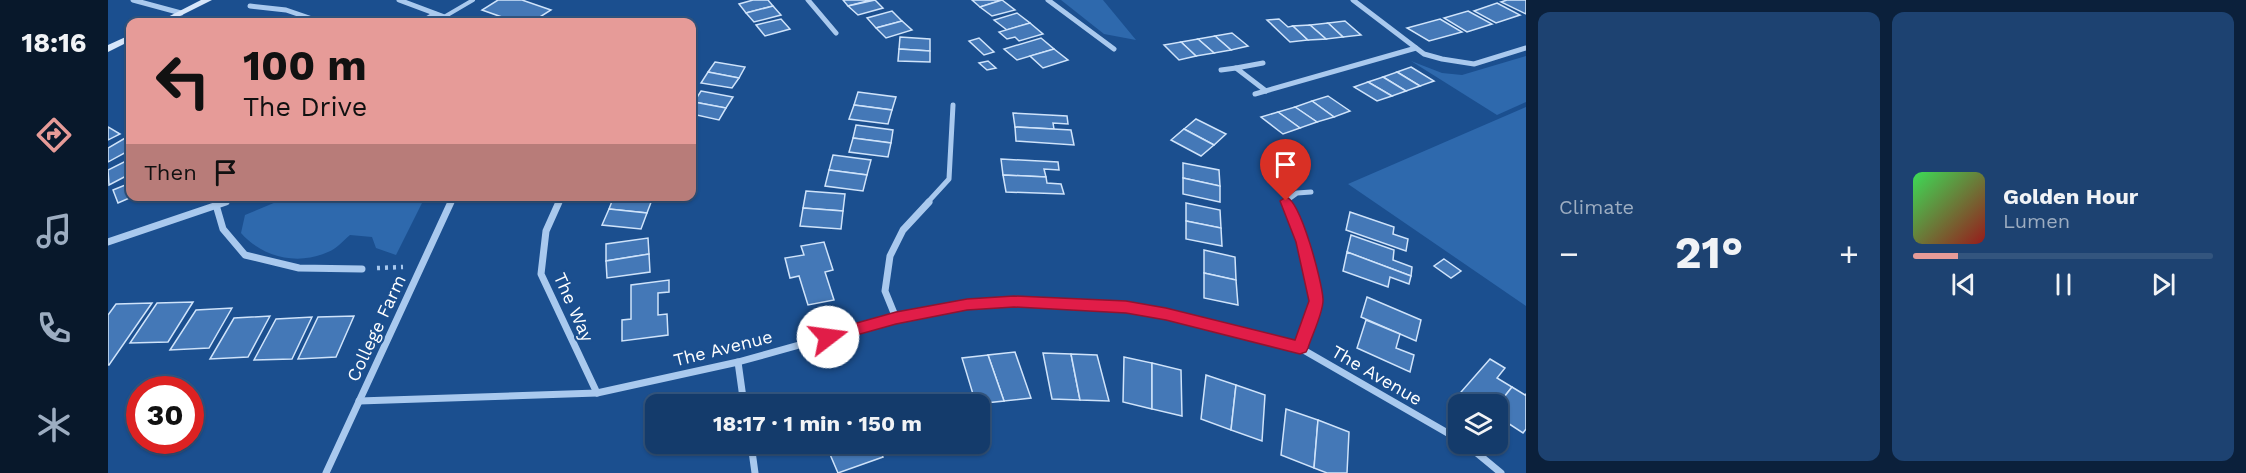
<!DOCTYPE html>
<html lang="en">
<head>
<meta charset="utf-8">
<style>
  :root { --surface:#143b6b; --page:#1d4271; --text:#f1f3f6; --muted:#9dadc1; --line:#33557e; --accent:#e69b98 }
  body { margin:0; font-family:"Work Sans",sans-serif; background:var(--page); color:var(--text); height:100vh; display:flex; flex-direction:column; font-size:22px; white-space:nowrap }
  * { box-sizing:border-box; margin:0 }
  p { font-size:20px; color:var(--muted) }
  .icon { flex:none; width:33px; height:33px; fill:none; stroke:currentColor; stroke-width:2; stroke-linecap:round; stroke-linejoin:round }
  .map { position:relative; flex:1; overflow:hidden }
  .sheet { display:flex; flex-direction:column; gap:12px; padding:12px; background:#0b203b; width:720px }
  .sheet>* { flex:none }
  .top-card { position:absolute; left:18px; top:18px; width:570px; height:183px; border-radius:12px; box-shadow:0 2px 4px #0004,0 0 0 2px var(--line); background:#e69b98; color:#111; overflow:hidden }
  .controls { position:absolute; left:1340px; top:394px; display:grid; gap:12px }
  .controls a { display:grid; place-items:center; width:60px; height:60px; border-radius:12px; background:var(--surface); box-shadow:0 2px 4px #0004,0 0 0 2px var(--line); font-size:30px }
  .speed { position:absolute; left:18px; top:376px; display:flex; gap:12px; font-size:30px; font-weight:700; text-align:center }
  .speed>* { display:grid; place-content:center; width:78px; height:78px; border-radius:50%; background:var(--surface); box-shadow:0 2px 4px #0004,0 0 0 2px var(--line); line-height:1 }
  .speed .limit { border:9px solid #d22; background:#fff; color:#111 }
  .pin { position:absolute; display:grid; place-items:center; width:51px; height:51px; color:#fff; margin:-62px -26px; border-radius:50% 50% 50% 0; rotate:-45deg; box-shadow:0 0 6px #0007 }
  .pin .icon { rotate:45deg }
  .me { position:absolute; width:66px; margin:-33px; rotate:75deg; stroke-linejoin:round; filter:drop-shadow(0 0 4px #0008) }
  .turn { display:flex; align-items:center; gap:21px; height:126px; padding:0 18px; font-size:27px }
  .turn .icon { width:78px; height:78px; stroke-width:2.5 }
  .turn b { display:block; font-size:42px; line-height:51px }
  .then { display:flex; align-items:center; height:57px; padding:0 18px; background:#0003; gap:12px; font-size:22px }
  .big { font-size:45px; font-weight:700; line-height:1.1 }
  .sheet .tile { flex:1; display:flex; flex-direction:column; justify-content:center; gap:9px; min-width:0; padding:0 21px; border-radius:12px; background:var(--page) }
  .song { display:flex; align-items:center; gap:18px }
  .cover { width:72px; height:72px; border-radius:9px; background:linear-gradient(135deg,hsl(130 70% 55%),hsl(0 70% 35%)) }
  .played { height:6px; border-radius:3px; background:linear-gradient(90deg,var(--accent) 15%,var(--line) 15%) }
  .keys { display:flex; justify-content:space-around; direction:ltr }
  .heat { display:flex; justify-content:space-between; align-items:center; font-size:33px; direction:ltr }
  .sheet .tiles { flex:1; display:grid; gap:12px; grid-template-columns:repeat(2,1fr) }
  .trip { position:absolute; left:537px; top:394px; width:345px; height:60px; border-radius:12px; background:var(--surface); box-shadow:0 2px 4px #0004,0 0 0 2px var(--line); font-weight:700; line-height:60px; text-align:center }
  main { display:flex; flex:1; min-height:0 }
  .tab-bar { display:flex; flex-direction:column; width:108px; justify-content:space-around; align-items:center; background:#08182b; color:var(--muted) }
  .tab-bar .icon { width:42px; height:42px }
  .tab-bar .active { color:var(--accent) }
  .tab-bar b { font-size:27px; color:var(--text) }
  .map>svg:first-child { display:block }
  .green { fill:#2e69ad }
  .building { fill:#4478b7; stroke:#cfe3fa; stroke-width:1.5 }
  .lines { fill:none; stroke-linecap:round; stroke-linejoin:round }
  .path { stroke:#a9c9ee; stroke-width:4.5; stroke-dasharray:3 5; stroke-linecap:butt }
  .lane { stroke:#a9c9ee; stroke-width:4 }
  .street-far1 { stroke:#a9c9ee; stroke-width:5 }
  .street { stroke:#a9c9ee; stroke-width:7 }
  .secondary { fill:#d6e6fa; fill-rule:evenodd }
  .route { fill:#e11d48; stroke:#92132f; stroke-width:1.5 }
  .labels { text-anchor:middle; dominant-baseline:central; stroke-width:4.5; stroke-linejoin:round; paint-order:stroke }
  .street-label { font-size:18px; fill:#fff; stroke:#1b4f8f }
</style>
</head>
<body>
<main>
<nav class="tab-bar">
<b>18:16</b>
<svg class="icon active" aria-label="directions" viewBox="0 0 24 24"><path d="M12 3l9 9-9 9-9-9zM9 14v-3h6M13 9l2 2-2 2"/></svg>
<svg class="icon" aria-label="music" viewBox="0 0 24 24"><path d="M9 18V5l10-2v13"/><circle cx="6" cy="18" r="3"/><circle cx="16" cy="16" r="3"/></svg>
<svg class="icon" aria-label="phone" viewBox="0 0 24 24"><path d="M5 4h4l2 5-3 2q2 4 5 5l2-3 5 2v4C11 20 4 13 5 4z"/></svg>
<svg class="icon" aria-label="climate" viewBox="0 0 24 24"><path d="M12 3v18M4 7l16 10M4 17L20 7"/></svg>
</nav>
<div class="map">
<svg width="1418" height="473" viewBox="0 0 1418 473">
  <rect width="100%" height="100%" fill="#1b4f8f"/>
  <g class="green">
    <polygon points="953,0 995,0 1028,40 996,34"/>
    <polygon points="1418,56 1418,102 1389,115 1303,61 1334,73 1354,75"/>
    <polygon points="1418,107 1418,306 1240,184"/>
    <path d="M 180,197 L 180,196 L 317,197 L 288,255 L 268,248 L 264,237 L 242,235 C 235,241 228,249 220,252 C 189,266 154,257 133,233 L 137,215 Z"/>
  </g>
  <g class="building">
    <polygon points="390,0 414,0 443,10 424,22 408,22 374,10"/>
    <polygon points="645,0 660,0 665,6 638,13 631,4"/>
    <polygon points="735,0 763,0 740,6"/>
    <polygon points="767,0 775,8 750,15 740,6"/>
    <polygon points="864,0 894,0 872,7"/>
    <polygon points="894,0 907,10 884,16 872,7"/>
    <polygon points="1399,0 1418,0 1418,14 1393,2"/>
    <polygon points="1389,3 1412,15 1388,23 1366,11"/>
    <polygon points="665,6 673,15 646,22 638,13"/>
    <polygon points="784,11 794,21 768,28 759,18"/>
    <polygon points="1360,11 1384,24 1359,32 1336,18"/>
    <polygon points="909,13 922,23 899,30 886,20"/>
    <polygon points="673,19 682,29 657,36 648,25"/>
    <polygon points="1171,19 1180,27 1185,26 1200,40 1182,42 1159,20"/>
    <polygon points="1332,19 1354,32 1321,41 1299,28"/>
    <polygon points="794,21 804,30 778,38 768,28"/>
    <polygon points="1237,21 1253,35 1235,37 1220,23"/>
    <polygon points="922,23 935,34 911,41 907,37 899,39 891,32"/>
    <polygon points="1220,23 1235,37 1218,39 1202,25"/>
    <polygon points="1202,25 1218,39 1200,40 1185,26"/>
    <polygon points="1124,33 1140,46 1123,50 1107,36"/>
    <polygon points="1107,36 1123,50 1106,53 1090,39"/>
    <polygon points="792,37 822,39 822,51 791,49"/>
    <polygon points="871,38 886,52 876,55 861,41"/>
    <polygon points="933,38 946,49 909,60 896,49"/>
    <polygon points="1090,39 1106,53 1088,56 1073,42"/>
    <polygon points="1073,42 1088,56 1071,60 1056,45"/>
    <polygon points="791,49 822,51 822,62 790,61"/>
    <polygon points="946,49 960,60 935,68 922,56"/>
    <polygon points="880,61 888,68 879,70 871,63"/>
    <polygon points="607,62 637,67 631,78 600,72"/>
    <polygon points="1303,67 1326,81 1312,86 1289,72"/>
    <polygon points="600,72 631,78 624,88 593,83"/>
    <polygon points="1289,72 1312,86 1298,91 1275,77"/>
    <polygon points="1275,77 1298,91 1284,96 1260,82"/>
    <polygon points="1260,82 1284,96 1269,101 1246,87"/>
    <polygon points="593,91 625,97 618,108 586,102"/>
    <polygon points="750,92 788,97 784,110 746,105"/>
    <polygon points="1220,96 1242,111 1226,117 1204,101"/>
    <polygon points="1204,101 1226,117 1209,122 1187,107"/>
    <polygon points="586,102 618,108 611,120 584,114"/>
    <polygon points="746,105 784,110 780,124 741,119"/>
    <polygon points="1187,107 1209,122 1192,128 1170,112"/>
    <polygon points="1170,112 1192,128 1175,134 1153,117"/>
    <polygon points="905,113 959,116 960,124 945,123 946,129 907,127"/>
    <polygon points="1088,119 1118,134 1106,145 1076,129"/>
    <polygon points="748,125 785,130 783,143 745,138"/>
    <polygon points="0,127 12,134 0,140"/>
    <polygon points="907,127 963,130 966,145 908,141"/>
    <polygon points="1076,129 1106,145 1093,156 1063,140"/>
    <polygon points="19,137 22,139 22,150 0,162 0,148"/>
    <polygon points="745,138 783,143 780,157 741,152"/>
    <polygon points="725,155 763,160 759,175 721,170"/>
    <polygon points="22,159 22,174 1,185 0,170"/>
    <polygon points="893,159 950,162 951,170 936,169 938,177 895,175"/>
    <polygon points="1075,163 1111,170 1112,186 1075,178"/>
    <polygon points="721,170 759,175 755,191 717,186"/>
    <polygon points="895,175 938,177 939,183 953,184 956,194 898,192"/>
    <polygon points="1075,178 1112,186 1112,202 1075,194"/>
    <polygon points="22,183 22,196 26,196 10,203 5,190"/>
    <polygon points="698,191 737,194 735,211 695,208"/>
    <polygon points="506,196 537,196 545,197 539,213 501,209"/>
    <polygon points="1078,203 1112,210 1113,228 1078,221"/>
    <polygon points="695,208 735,211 733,229 692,226"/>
    <polygon points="501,209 539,213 533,229 494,225"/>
    <polygon points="1242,212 1286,227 1285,234 1300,239 1298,251 1238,230"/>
    <polygon points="1078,221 1113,228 1114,246 1078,239"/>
    <polygon points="1243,235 1286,250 1285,260 1304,267 1303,276 1239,252"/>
    <polygon points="540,238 541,254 498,261 498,244"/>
    <polygon points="716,242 725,270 717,272 726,300 700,305 691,276 682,278 677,258 696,255 693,246"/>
    <polygon points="1096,250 1127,257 1128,280 1096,273"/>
    <polygon points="1239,252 1303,276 1301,284 1282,277 1280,287 1235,271"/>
    <polygon points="541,254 542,272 499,278 498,261"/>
    <polygon points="1336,259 1353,271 1343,278 1326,266"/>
    <polygon points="1096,273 1128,280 1130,305 1096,298"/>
    <polygon points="561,280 561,292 550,293 550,315 559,314 560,335 514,341 514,320 523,319 523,285"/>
    <polygon points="1259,297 1313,320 1308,341 1253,317"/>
    <polygon points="85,302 60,342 22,343 49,303"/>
    <polygon points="44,303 1,365 0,365 0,315 8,304"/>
    <polygon points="124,308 101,348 62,350 88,310"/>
    <polygon points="162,316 140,357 102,359 126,318"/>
    <polygon points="246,316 228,357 190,359 210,317"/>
    <polygon points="204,317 184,359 146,360 168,319"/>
    <polygon points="1258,320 1292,334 1288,348 1306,355 1302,372 1249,348"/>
    <polygon points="907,352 923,398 896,401 880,355"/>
    <polygon points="935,353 963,354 972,400 944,399"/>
    <polygon points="963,354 989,355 1001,401 972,400"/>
    <polygon points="880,355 896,401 868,404 854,358"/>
    <polygon points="1016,357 1044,363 1044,409 1015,402"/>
    <polygon points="1382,359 1397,368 1389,378 1404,387 1389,406 1372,405 1353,392"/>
    <polygon points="1044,363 1073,370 1074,416 1044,409"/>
    <polygon points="1098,375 1128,385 1123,430 1093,419"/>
    <polygon points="1128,385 1157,395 1154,441 1123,430"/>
    <polygon points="1404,387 1417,395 1418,394 1418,429 1415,433 1389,416 1389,406"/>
    <polygon points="1178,409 1210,420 1206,468 1173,455"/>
    <polygon points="1210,420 1241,432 1239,473 1219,473 1206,468"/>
    <polygon points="722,444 769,444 775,457 730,473 718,445"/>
  </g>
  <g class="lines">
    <polyline class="path" points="269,268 295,267"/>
    <polyline class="lane" points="336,17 365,0"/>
    <g class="street-far1">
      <polyline points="25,0 73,13"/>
      <polyline points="291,0 350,22"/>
      <polyline points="700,0 728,33"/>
      <polyline points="940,0 1006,49"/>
      <polyline points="1245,0 1316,54 1334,59 1366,64 1418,48"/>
      <polyline points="142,6 178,10 213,22"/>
      <polyline points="313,22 327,14"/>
      <polyline points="1155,63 1128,68 1158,91"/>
      <polyline points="1113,70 1128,68"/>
      <polyline points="1147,94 1308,48"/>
      <polyline points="114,203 134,196"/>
      <polyline points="343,203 346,196"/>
      <polyline points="450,203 453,196"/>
      <polyline points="819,203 841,179 845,105"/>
      <polyline points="1179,203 1178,201 1189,193 1203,192"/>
    </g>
    <g class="street">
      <polyline points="451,202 438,231 433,274 489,393"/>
      <polyline points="1178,202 1195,242 1208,301 1192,348"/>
      <polyline points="108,205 115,229 137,255 191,268 254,269"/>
      <polyline points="0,242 118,202"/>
      <polyline points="788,318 777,291 782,256 795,230 821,202"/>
      <polyline points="630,362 636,405"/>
      <polyline points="251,401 489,393 630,362 788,318 859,304 906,301 1018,307 1058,314 1192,348 1350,439"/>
      <polyline points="643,444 647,473"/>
      <polyline points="1358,444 1393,473"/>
      <polyline points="218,473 343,202"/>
    </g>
    <g class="secondary">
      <polygon points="93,0 104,0 60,22 50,22"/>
      <polygon points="22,35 22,41 0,52 0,45"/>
    </g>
  </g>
  <path class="route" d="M 1178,197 C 1193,201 1214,282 1215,299 C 1216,311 1204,335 1200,348 L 1198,352 L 1192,354 L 1058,320 L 1018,313 L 906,307 L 859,310 L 788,324 L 720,343 L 714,341 L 712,337 L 714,332 L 720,331 L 788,312 L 859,299 L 906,296 L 1018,301 L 1058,308 L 1187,340 L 1201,301 L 1188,242 L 1172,201 Z"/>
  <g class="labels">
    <g class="street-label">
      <text transform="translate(466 307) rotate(66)">The Way</text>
      <text transform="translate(268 328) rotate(-65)">College Farm</text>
      <text transform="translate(615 348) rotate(-14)">The Avenue</text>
      <text transform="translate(1269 375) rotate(30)">The Avenue</text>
    </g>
  </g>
</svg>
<div class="controls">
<a><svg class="icon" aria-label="layers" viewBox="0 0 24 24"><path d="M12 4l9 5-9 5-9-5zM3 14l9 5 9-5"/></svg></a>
</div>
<div class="speed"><div class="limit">30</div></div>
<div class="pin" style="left:1178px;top:201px;background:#d93025"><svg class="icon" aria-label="arrive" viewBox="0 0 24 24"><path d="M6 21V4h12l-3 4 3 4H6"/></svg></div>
<svg class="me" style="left:720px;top:337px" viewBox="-20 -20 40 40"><circle r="19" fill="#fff"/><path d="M0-13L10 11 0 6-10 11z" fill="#e11d48"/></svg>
<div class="trip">18:17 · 1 min · 150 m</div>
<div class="top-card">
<div class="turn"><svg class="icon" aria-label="left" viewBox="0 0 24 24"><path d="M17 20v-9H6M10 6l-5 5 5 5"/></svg><div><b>100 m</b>The Drive</div></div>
<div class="then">Then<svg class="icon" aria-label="arrive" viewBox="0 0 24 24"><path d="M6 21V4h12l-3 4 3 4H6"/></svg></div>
</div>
</div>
<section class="sheet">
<div class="tiles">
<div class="tile"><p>Climate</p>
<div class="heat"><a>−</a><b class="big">21°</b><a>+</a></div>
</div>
<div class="tile">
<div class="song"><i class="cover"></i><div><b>Golden Hour</b><p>Lumen</p></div></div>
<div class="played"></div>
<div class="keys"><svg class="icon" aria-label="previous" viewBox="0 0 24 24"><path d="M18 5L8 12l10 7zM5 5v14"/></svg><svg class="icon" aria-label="pause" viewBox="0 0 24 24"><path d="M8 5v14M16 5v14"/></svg><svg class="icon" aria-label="next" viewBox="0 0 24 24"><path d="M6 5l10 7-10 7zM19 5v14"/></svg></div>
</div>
</div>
</section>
</main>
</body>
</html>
